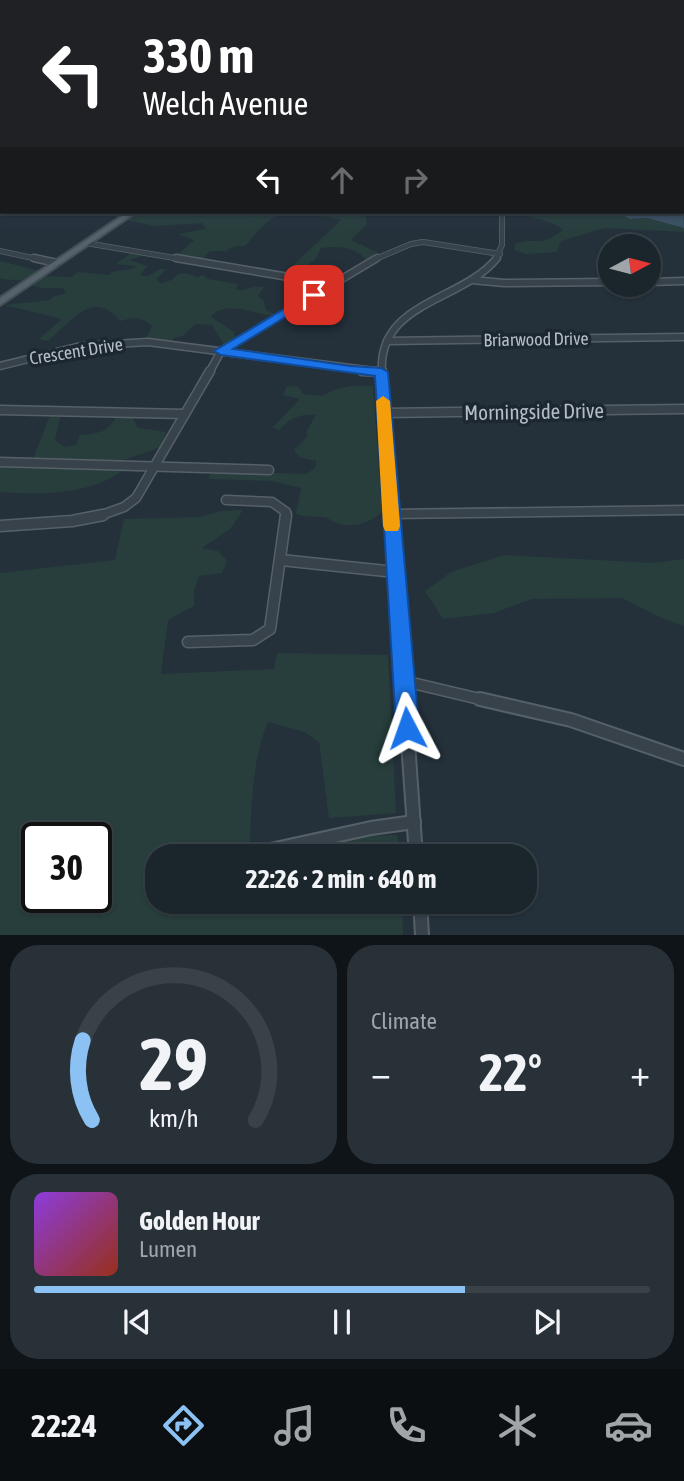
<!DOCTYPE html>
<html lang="en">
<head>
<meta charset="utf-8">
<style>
  :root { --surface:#1b252c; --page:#283138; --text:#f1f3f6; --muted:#a0a5a9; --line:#394248; --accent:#8cc2f3 }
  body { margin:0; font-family:"Asap Condensed",sans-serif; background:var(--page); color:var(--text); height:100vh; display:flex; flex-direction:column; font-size:26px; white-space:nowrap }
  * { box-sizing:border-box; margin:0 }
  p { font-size:23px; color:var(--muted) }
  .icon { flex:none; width:38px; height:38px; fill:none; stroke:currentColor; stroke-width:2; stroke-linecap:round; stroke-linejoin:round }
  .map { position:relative; height:935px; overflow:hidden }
  .side { display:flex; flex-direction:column; gap:10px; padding:10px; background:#0f1418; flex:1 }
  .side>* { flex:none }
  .banner { position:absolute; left:0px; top:0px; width:684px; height:214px; box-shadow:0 2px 5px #0004,0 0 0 2px var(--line); background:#202124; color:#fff; overflow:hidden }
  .needle { width:46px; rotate:83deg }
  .tools { position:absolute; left:598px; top:234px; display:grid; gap:14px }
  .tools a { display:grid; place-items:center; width:63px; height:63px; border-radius:50%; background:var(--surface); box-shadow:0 2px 5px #0004,0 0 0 2px var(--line); font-size:35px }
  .speed { position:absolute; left:21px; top:822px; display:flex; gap:14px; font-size:35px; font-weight:700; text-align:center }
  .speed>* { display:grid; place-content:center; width:91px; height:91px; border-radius:50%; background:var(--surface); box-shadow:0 2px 5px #0004,0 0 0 2px var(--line); line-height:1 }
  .speed .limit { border:4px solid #111; border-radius:10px; background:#fff; color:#111 }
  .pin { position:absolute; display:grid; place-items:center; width:60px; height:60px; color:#fff; margin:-30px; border-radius:14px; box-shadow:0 4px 10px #0006 }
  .me { position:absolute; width:77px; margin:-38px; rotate:356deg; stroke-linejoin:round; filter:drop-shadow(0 0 5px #0008) }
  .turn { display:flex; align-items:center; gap:24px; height:147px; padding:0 28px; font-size:32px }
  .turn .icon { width:91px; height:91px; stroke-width:2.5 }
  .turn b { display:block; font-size:49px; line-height:60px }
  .lanes { display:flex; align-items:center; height:66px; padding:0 28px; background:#0003; justify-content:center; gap:35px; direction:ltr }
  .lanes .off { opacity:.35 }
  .big { font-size:52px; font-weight:700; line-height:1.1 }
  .side .widget { flex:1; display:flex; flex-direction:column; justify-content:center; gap:10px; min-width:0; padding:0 24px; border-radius:28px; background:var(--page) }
  .side .dial { align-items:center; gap:0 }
  .dial svg { height:182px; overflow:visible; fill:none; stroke:var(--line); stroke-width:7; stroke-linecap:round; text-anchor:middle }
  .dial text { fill:var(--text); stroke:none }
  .song { display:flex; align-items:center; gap:21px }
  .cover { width:84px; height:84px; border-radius:10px; background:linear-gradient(135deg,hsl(270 70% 55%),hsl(10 70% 35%)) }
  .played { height:7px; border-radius:4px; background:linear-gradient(90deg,var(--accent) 70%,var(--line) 70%) }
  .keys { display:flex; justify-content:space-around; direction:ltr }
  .heat { display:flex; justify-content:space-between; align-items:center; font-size:38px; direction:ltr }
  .side .tiles { flex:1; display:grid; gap:10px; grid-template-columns:1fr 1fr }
  .widget:last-child { grid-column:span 2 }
  .trip { position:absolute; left:145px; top:844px; width:392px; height:70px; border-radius:28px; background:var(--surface); box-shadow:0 2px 5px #0004,0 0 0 2px var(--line); font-weight:700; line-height:70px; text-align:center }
  .tabs { display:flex; height:112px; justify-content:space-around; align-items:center; background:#0b0f12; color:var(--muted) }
  .tabs .icon { width:49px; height:49px }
  .tabs .active { color:var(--accent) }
  .tabs b { font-size:32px; color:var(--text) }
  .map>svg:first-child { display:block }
  .green { fill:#273e3d; fill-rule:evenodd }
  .water { fill:#3a5164 }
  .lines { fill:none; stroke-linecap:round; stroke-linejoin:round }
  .street-far4-casing { stroke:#566069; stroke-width:6 }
  .street-far3-casing { stroke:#566069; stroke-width:9 }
  .street-far2-casing { stroke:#566069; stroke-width:11 }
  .street-far1-casing { stroke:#566069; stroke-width:13 }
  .street-casing { stroke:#566069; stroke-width:16 }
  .primary-casing { stroke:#444e57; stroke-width:4 }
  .street-far4 { stroke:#38424b; stroke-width:4.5 }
  .street-far3 { stroke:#38424b; stroke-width:6 }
  .street-far2 { stroke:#38424b; stroke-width:8 }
  .street-far1 { stroke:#38424b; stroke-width:10 }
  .street { stroke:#38424b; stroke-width:12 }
  .primary { fill:#56626b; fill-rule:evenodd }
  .route { fill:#1a73e8; stroke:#114b97; stroke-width:2 }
  .slow { fill:#f59e0b }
  .labels { text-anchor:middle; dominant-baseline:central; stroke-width:7; stroke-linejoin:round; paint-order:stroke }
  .far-street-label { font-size:18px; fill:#b3bdc7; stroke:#1d2730 }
  .street-label { font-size:21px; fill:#b3bdc7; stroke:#1d2730 }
</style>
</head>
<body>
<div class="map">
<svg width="684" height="935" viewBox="0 0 684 935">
  <rect width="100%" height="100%" fill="#24313b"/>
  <g class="green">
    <path d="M 194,212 L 364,212 L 367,224 L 351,240 L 377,252 L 366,260 C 355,246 338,246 321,248 L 315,260 L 292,276 L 284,274 L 341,220 C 328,216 291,210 279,215 C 265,221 255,235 245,246 L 235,246 L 226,251 L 210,251 L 202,259 L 177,255 L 194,240 L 178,234 L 206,229 L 202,223 L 156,226 L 126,220 L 136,213 Z"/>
    <path d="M 513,212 L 621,212 L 622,215 L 630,219 L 647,218 L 684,228 L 684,232 L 604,228 L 561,241 L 557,252 L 526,254 L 514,250 L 515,244 C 538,236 539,249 563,230 C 551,219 529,218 513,212 Z"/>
    <path d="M 131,253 L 142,256 L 129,260 L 147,266 L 140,276 L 148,276 L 160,269 L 166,269 L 157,279 L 160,283 C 184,280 170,267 197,277 L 203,275 L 208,279 L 238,284 L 236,290 C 247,291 253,285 264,287 L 258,296 L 264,301 L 266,310 L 275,315 C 256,316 225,298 211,317 L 234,332 L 236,340 L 224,345 L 212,325 L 195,324 L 183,336 L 174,338 L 169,343 L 159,339 L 145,340 L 152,326 C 141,316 134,317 120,321 C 94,288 71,321 48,341 L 39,339 L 62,319 L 4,305 L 51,300 L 52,297 L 66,293 L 63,288 L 43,288 L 31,285 L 44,276 L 72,277 L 77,272 L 109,275 C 118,267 128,273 137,266 L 116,264 Z"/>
    <polygon points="0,261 40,271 24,281 3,279 0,278"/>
    <path d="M 287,386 L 299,387 L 303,394 L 322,396 L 336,389 L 352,386 L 373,386 L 382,512 C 369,523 356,528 340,524 C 334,523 329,518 324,517 C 312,516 310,518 296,514 L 301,488 L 272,481 L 208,479 L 211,471 L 307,474 L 316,467 L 316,461 L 299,457 L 294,450 L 307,437 L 307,430 L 316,415 C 299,414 291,418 279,430 L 272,428 L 300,399 L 283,395 Z"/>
    <path d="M 51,413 L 61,413 L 55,440 L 65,447 L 76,445 L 80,435 C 100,433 108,433 118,414 L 131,415 L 138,428 L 166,432 L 161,447 L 112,464 L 32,461 Z"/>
    <path d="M 0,464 L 119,469 L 122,471 C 89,495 40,495 0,492 Z"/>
    <path d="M 243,510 L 230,529 L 202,548 L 218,551 L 227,561 L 222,573 L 199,576 L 194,591 L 194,606 L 168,620 L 161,674 L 274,669 L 277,653 L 388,655 L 396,813 L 329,818 L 319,742 L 304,732 L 268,722 C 252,759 252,802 250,841 L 192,856 L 158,856 L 158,901 L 402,901 L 403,935 L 0,935 L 0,573 L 115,560 L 124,519 L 199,517 L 221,511 ZM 37,838 L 96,838 L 96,898 L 37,898 Z"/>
    <polygon points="504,555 654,563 684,559 684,626 659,617 622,598 532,599 494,613 443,619 425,591 451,572"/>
    <polygon points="397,835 399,856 270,856 368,836"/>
  </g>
  <polygon class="water" points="683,192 684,228 647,218 630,219 622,215 631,212 682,212"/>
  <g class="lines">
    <defs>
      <g id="street-far4">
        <polyline points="86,243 186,260"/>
        <polyline points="0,251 42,260"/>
        <polyline points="373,260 411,244 423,242 500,254"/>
        <polyline points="495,260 502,245 502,212"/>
      </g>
      <g id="street-far3">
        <polyline points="34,258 57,263"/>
        <polyline points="176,258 330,284"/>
        <polyline points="472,280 504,283 611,282"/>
        <polyline points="649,282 684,281"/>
        <polyline points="387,341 684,337"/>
        <polyline points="0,366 81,346 148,342 381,372"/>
        <polyline points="209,373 221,351 377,258"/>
        <path d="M 382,373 C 377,301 462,302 497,258"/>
      </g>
      <g id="street-far2">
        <polyline points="362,371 381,372"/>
        <polyline points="382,371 392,517"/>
        <polyline points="0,410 185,414"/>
        <polyline points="384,413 684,409"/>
        <polyline points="0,462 269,470"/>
        <polyline points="226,500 272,502 286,512 285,517"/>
        <polyline points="391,514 684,510"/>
        <polyline points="96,517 124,507 136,498 210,371"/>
      </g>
      <g id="street-far1">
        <polyline points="392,515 405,701"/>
        <polyline points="0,526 72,521 103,515"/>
        <polyline points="281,560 395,572"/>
        <polyline points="188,642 253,640 270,629 286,515"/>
        <polyline points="404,681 488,701"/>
      </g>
      <g id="street">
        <polyline points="405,699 416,856"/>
        <polyline points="480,699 571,720 684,759"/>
        <polyline points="244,856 371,828 414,822"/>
        <polyline points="420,901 422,935"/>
      </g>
      <polygon id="primary" points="128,212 136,212 0,305 0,298"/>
    </defs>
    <use href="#street-far4" class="street-far4-casing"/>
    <use href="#street-far3" class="street-far3-casing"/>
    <use href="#street-far2" class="street-far2-casing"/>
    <use href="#street-far1" class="street-far1-casing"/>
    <use href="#street" class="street-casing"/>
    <use href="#primary" class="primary-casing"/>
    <use href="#street-far4" class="street-far4"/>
    <use href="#street-far3" class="street-far3"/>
    <use href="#street-far2" class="street-far2"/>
    <use href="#street-far1" class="street-far1"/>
    <use href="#street" class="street"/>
    <use href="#primary" class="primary"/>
  </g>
  <linearGradient id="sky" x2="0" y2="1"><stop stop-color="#141b20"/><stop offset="0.44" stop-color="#3f4e60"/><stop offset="1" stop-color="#3f4e60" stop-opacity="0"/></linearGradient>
  <rect width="684" height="233" fill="url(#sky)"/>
  <polygon class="route" points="314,291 318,292 318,297 233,349 350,366 381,368 388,372 419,728 415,736 407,739 399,736 396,728 375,376 221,355 214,351"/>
  <polygon class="slow" points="383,396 390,401 400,526 398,531 385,531 383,526 376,401"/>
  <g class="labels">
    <g class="far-street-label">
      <text transform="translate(536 339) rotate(-1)">Briarwood Drive</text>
      <text transform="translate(76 351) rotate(-9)">Crescent Drive</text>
    </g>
    <g class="street-label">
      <text transform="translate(534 411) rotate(-1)">Morningside Drive</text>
    </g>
  </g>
</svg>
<div class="tools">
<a><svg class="needle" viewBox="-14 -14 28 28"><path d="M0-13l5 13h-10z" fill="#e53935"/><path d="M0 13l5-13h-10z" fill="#a0a5a9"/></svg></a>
</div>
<div class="speed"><div class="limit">30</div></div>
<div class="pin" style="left:314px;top:295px;background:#d93025"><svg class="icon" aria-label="arrive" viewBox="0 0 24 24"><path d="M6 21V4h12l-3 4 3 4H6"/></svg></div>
<svg class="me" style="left:407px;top:728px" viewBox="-20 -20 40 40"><path d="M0-17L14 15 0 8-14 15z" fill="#1a73e8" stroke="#fff" stroke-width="4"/></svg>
<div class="trip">22:26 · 2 min · 640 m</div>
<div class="banner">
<div class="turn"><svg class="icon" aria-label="left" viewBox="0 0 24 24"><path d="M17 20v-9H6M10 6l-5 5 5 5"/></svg><div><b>330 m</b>Welch Avenue</div></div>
<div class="lanes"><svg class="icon" aria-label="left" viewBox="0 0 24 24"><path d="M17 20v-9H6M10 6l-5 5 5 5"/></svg><svg class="icon off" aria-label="ahead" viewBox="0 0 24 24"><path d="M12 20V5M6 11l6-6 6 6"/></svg><svg class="icon off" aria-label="right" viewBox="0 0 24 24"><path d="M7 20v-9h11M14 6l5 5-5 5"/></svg></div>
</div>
</div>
<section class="side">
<div class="tiles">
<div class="widget dial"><svg viewBox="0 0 100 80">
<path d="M14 69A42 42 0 1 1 86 69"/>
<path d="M14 69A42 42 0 0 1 10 34" stroke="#8cc2f3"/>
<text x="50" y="56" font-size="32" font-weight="700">29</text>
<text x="50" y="72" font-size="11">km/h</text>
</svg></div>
<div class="widget"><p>Climate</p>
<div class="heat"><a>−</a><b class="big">22°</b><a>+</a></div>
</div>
<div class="widget">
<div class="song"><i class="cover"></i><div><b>Golden Hour</b><p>Lumen</p></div></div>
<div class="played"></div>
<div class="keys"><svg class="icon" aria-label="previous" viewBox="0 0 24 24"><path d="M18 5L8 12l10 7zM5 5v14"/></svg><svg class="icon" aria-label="pause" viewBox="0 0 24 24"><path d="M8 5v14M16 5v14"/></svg><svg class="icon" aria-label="next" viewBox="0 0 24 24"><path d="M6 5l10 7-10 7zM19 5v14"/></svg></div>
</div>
</div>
</section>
<nav class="tabs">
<b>22:24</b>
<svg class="icon active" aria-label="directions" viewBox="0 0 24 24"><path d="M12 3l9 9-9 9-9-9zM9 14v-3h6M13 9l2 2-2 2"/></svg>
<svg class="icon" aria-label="music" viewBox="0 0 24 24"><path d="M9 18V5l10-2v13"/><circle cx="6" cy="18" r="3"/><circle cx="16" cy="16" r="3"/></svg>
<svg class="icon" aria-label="phone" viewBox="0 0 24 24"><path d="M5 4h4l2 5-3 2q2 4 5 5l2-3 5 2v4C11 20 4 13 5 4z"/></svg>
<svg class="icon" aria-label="climate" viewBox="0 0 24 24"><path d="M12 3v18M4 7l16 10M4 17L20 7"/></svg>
<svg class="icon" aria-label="car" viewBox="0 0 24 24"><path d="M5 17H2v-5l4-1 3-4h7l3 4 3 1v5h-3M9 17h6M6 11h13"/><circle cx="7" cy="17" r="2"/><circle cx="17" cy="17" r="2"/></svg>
</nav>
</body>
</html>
